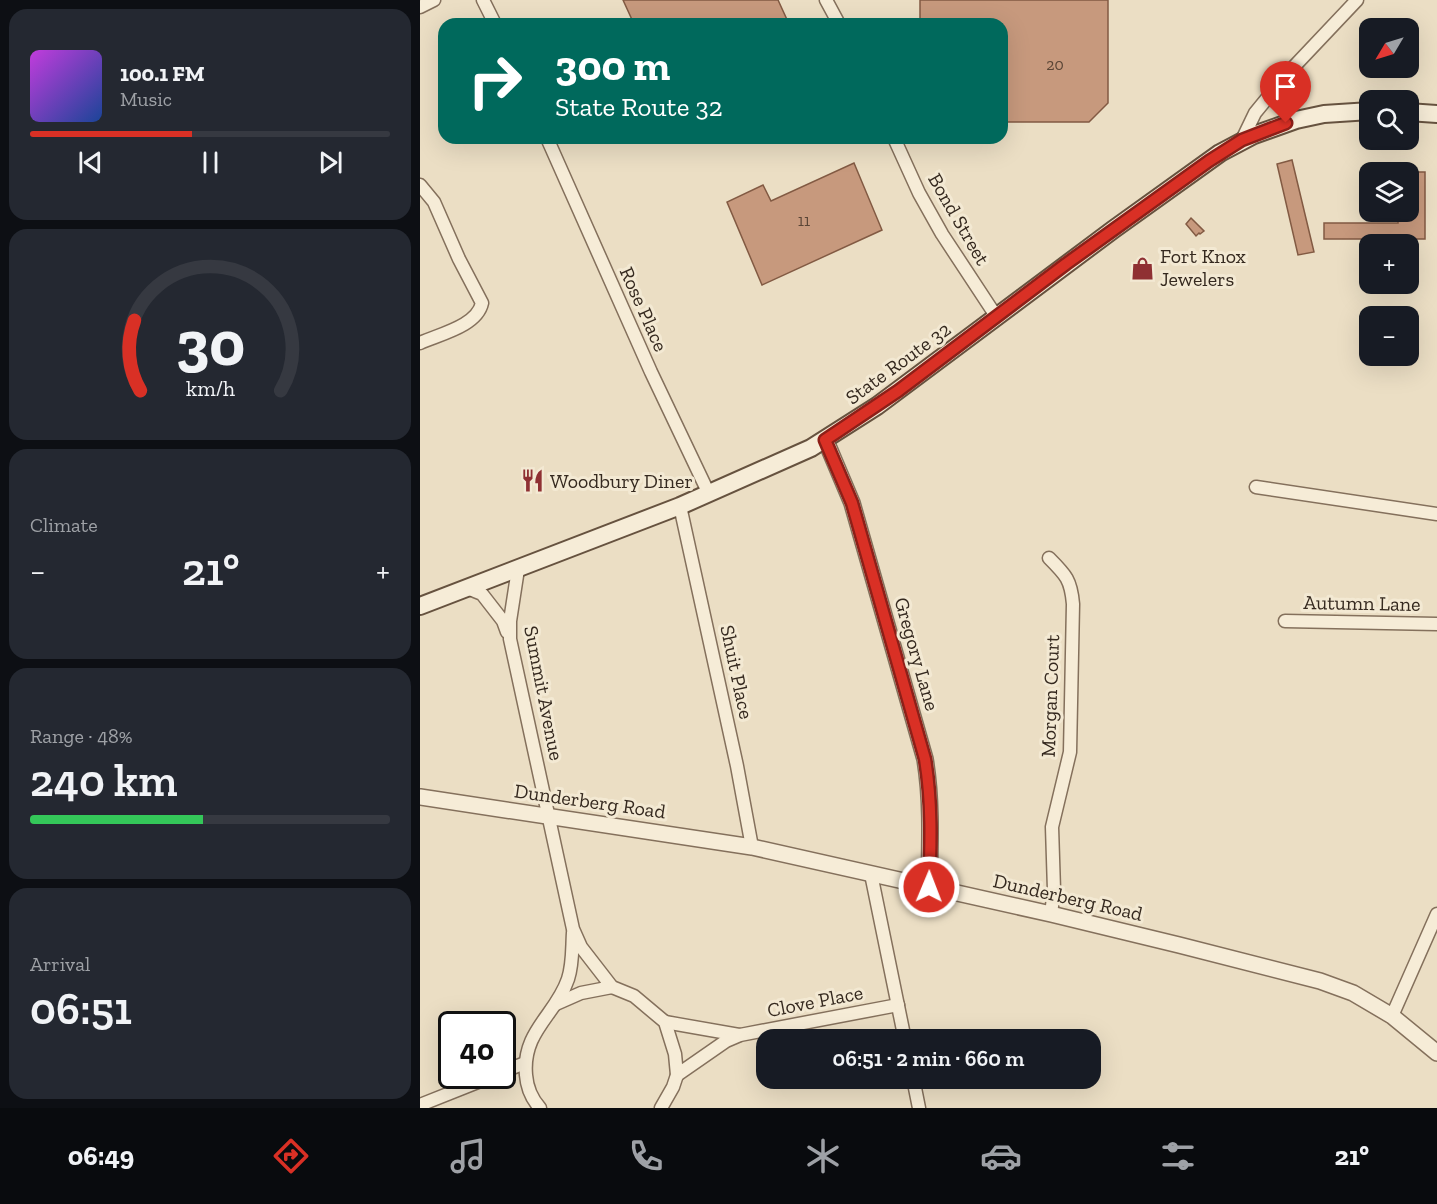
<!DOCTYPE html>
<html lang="en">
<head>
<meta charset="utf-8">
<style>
  :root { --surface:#171b24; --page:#242831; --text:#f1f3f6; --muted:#9ea1a6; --line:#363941; --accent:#d93025 }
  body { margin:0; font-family:"Zilla Slab",serif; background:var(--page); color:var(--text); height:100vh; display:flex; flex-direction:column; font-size:22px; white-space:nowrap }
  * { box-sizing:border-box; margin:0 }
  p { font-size:20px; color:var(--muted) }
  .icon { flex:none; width:33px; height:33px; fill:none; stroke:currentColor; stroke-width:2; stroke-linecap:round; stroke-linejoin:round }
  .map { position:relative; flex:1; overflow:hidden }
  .sheet { display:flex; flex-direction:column; gap:9px; padding:9px; background:#0d0f14; width:420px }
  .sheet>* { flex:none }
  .top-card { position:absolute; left:18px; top:18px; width:570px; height:126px; border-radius:18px; box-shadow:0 6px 24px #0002; background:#00695c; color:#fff; overflow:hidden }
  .needle { width:39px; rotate:232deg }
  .tools { position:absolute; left:939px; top:18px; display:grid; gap:12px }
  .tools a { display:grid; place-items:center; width:60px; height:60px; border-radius:12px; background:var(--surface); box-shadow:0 6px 24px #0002; font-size:30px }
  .speed { position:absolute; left:18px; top:1011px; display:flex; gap:12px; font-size:30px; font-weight:700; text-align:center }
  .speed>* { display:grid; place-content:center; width:78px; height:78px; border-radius:50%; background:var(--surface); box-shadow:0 6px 24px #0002; line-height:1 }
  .speed .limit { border:3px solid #111; border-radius:9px; background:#fff; color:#111 }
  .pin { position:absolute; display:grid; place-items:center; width:51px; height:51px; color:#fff; margin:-62px -26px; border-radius:50% 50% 50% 0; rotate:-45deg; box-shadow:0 0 6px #0007 }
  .pin .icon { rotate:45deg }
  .me { position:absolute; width:66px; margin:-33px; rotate:1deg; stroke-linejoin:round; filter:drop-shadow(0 0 4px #0008) }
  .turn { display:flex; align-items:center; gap:21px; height:126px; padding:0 18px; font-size:27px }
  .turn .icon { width:78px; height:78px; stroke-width:2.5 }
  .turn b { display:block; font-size:42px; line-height:51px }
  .big { font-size:45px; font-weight:600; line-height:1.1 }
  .sheet .tile { flex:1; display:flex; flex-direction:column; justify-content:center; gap:9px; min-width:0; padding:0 21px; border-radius:18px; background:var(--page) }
  .sheet .dial { align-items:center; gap:0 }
  .dial svg { height:156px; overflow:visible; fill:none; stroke:var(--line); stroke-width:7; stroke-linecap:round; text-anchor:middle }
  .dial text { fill:var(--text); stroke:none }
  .song { display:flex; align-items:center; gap:18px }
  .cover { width:72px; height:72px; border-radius:9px; background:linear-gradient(135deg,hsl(290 70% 55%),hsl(220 70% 35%)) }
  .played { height:6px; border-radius:3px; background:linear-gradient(90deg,var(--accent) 45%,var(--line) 45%) }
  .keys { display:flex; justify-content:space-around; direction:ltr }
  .heat { display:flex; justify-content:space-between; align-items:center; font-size:33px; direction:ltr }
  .charge { height:9px; border-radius:4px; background:linear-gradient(90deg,#34c759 48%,var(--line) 0) }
  .trip { position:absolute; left:336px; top:1029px; width:345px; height:60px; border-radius:18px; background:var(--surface); box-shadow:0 6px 24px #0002; font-weight:600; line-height:60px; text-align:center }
  .tab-bar { display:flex; height:96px; justify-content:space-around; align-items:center; background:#090b0e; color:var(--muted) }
  .tab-bar .icon { width:42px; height:42px }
  .tab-bar .current { color:var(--accent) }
  .tab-bar b { font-size:27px; color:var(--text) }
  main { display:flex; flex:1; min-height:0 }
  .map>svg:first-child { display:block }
  .building { fill:#c7997d; stroke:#825a43; stroke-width:1.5 }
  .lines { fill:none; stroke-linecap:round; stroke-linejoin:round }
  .minor-casing { stroke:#84705c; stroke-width:15 }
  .tertiary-casing { stroke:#84705c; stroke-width:18 }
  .secondary-casing { stroke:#66523f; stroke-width:20 }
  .minor { stroke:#f6ecd7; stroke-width:12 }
  .tertiary { stroke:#f6ecd7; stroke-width:15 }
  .secondary { stroke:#f6ecd7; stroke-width:16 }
  .route-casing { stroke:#8d1f18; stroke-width:15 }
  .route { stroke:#d93025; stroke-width:10 }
  .labels { text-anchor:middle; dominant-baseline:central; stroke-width:6; stroke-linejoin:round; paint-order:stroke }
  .number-label { font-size:16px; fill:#5a4536 }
  .street-label { font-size:20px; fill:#35291f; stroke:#f3e9d3 }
  .poi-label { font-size:20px; fill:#35291f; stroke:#f3e9d3; text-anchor:start }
</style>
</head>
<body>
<main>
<section class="sheet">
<div class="tile">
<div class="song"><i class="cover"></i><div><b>100.1 FM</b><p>Music</p></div></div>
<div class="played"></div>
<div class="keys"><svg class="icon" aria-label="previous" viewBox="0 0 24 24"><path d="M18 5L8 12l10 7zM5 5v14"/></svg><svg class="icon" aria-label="pause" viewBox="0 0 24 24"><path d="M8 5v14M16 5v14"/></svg><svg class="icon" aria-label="next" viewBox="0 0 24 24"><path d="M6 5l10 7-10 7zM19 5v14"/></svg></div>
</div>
<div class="tile dial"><svg viewBox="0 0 100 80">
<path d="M14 69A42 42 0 1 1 86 69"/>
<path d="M14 69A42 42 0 0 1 11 33" stroke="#d93025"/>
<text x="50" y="56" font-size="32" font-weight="700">30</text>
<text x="50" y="72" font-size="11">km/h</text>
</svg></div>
<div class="tile"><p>Climate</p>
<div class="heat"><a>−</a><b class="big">21°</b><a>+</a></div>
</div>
<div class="tile"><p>Range · 48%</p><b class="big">240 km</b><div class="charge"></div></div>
<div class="tile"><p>Arrival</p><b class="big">06:51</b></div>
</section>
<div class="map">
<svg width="1017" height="1108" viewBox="0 0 1017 1108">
  <rect width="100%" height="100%" fill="#ebdec4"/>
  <g class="building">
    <polygon points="203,0 358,0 369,24 214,24"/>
    <polygon points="500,0 688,0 688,103 669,122 582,122 582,24 500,24"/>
    <polygon points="872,160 894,252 878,255 857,164"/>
    <polygon points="434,163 462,230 342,285 307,202 343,185 351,201"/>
    <polygon points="978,165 993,165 994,172 1005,172 1005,239 904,239 904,223 978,223 978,212 988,212 988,172 978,172"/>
    <polygon points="771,218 784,231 780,234 779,233 776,236 766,224"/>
  </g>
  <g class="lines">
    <defs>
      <g id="minor">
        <polyline points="63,0 75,24"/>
        <polyline points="406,0 419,24"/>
        <polyline points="0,7 14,0"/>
        <polyline points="127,138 231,372 289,494"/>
        <polyline points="474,138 499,193 522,234 576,316"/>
        <polyline points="822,140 835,113 867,74 937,0"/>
        <path d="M 0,185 L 14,202 L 39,259 L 62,303 C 57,326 20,334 0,343"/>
        <polyline points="836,487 1017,514"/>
        <polyline points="260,506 317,766 332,847"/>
        <path d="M 629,558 C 646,575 651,580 653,604 L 650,752 L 632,827 L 634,890 L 631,914"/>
        <polyline points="98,569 90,621 90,639 153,929 161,947 192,987 214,996 245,1022 255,1054 257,1075 253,1087 241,1108"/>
        <polyline points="47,588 62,594 83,621 87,632"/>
        <polyline points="865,621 1017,624"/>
        <polyline points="451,874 485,1040"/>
        <polyline points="136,1004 161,993 192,987"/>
        <polyline points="972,1016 1017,914"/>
        <polyline points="245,1022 319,1035"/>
        <polyline points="82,1072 105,1063"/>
        <polyline points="257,1075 306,1041 320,1035 478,1005"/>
        <polyline points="493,1078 499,1108"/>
        <polyline points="0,1105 73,1076"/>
        <path d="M 120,1108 C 111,1098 107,1088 106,1075 C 102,1031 136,1015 148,979 C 153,964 152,948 153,933"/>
      </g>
      <g id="tertiary">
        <path d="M 405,439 L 432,503 L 505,759 C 512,801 510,844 509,887"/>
        <polyline points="0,797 332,847 631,914 759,945 900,981 933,993 972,1016 1017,1053"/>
      </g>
      <g id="secondary">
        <polyline points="988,112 1017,114"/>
        <polyline points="0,606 260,506 391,448 457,406 694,229 800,153 834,135 876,120 904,114 950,111"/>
      </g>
    </defs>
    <use href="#minor" class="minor-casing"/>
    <use href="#tertiary" class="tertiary-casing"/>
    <use href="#secondary" class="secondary-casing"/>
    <use href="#minor" class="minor"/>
    <use href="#tertiary" class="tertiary"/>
    <use href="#secondary" class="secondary"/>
  </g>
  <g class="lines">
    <defs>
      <path id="route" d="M 509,887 C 511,844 512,801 505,759 L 432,503 L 405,440 L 478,391 L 646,264 L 789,161 L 822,140 L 866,123"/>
    </defs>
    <use href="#route" class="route-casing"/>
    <use href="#route" class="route"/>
  </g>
  <defs>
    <symbol id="shop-bare" viewBox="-9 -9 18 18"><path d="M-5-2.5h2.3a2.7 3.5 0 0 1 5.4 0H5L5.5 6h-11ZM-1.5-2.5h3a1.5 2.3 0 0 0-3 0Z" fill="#8f3033" stroke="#f3e9d3" stroke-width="2.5" paint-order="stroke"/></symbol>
    <symbol id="restaurant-bare" viewBox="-9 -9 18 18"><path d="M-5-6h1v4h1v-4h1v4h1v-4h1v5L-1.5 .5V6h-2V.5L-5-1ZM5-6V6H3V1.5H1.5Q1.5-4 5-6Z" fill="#8f3033" stroke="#f3e9d3" stroke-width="2.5" paint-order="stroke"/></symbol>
  </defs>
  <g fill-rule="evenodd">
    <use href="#shop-bare" x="706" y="252" width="33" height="33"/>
    <use href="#restaurant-bare" x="96" y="464" width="33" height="33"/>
  </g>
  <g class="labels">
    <g class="number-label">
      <text x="635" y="64">20</text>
      <text x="384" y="220">11</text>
    </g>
    <g class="street-label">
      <text transform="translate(539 219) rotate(60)">Bond Street</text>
      <text transform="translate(224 309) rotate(66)">Rose Place</text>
      <text transform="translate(478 363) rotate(-36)">State Route 32</text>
      <text transform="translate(942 603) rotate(1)">Autumn Lane</text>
      <text transform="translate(497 654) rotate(74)">Gregory Lane</text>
      <text transform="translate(317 672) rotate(78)">Shuit Place</text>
      <text transform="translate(124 693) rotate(79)">Summit Avenue</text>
      <text transform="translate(630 696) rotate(-88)">Morgan Court</text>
      <text transform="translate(170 801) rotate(8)">Dunderberg Road</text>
      <text transform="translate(648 897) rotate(13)">Dunderberg Road</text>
      <text transform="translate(395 1001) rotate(-11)">Clove Place</text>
    </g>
    <g class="poi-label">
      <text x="740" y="256">Fort Knox<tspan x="740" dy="23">Jewelers</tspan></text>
      <text x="130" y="481">Woodbury Diner</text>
    </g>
  </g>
</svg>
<div class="tools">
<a><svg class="needle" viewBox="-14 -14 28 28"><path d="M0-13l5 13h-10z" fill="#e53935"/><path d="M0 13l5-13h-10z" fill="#9ea1a6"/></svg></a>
<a><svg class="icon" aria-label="search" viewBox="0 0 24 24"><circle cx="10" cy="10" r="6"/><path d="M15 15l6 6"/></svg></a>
<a><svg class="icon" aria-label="layers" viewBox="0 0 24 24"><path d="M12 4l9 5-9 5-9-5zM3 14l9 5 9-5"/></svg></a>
<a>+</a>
<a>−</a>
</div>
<div class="speed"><div class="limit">40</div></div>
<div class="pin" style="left:866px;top:123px;background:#d93025"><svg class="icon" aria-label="arrive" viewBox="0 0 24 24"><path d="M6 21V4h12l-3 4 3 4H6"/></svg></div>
<svg class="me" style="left:509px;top:887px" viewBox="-20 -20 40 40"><circle r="17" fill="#d93025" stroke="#fff" stroke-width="3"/><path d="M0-11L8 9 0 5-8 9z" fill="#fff"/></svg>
<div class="trip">06:51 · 2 min · 660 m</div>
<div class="top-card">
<div class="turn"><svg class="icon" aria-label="right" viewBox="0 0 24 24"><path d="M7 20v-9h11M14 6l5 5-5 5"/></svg><div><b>300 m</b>State Route 32</div></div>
</div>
</div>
</main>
<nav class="tab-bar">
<b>06:49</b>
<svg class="icon current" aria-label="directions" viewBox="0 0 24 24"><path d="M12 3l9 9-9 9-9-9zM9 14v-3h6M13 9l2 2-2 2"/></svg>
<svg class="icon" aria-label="music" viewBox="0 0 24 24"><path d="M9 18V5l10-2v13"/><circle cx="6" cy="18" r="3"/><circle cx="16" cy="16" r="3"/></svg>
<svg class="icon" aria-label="phone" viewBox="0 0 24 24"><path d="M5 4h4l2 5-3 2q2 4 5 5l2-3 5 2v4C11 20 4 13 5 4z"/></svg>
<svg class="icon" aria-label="climate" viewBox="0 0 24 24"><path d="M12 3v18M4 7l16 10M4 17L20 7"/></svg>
<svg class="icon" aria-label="car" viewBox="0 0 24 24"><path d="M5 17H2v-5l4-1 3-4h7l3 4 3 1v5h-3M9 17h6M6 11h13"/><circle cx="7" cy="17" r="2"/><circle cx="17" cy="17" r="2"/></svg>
<svg class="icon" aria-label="filters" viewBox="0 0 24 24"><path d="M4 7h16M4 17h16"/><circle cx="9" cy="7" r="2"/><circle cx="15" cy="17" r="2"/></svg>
<b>21°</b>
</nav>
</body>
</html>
